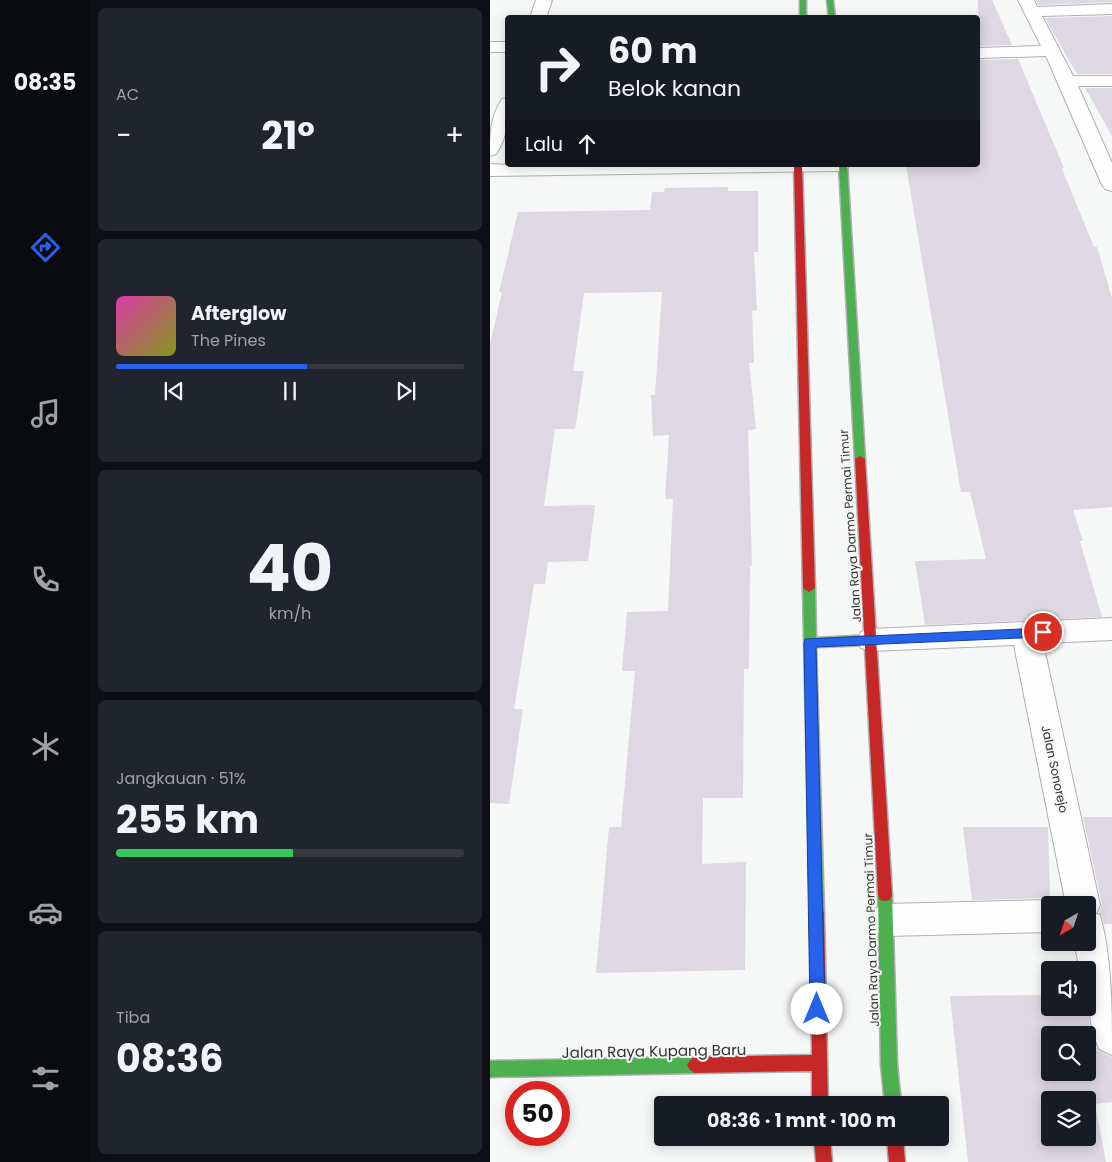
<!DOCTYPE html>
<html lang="id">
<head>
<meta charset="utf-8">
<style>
  :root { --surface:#171b24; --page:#20242c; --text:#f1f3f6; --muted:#9ea1a6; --line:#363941; --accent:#2563eb }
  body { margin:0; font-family:Poppins,sans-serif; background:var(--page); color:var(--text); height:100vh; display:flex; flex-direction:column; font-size:19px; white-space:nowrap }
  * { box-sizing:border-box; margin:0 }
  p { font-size:16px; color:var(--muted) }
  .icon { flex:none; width:28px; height:28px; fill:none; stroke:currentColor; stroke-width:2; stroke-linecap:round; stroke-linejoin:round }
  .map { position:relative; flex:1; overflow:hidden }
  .sheet { display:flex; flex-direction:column; gap:8px; padding:8px; background:#0d0f14; width:400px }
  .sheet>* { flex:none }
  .top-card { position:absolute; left:15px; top:15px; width:475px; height:152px; border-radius:5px; box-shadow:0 2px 12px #0003; background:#171b24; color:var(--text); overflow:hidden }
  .needle { width:32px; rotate:219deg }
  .controls { position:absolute; left:551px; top:896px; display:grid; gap:10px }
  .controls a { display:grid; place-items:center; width:55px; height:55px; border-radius:5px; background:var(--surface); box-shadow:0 2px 12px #0003; font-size:25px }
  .speed { position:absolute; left:15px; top:1081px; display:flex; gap:10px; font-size:25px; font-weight:700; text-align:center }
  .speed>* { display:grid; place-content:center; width:65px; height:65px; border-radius:50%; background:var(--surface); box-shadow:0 2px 12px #0003; line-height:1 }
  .speed .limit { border:8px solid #d22; background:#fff; color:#111 }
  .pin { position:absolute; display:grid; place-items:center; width:42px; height:42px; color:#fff; margin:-21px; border:2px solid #fff; border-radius:50%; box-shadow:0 1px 5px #0007 }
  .me { position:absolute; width:55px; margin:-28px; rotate:0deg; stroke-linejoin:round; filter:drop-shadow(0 0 4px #0008) }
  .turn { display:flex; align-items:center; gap:18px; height:105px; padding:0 20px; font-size:22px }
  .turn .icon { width:65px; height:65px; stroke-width:2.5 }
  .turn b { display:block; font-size:35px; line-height:42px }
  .then { display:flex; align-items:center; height:48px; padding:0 20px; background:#0003; gap:10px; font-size:19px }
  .big { font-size:38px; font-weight:700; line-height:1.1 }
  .sheet .card { flex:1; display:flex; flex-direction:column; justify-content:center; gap:8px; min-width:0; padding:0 18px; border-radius:8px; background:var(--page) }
  .sheet .dial { align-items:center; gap:0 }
  .dial b { font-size:65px; line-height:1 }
  .song { display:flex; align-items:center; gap:15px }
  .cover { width:60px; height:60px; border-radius:8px; background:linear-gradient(135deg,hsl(320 70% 55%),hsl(70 70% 35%)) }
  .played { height:5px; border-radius:2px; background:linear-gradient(90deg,var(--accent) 55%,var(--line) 55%) }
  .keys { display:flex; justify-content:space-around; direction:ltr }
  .heat { display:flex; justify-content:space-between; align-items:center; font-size:28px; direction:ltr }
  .charge { height:8px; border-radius:4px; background:linear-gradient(90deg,#34c759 51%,var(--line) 0) }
  .trip { position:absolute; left:164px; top:1096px; width:295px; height:50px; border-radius:5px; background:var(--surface); box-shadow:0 2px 12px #0003; font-weight:700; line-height:50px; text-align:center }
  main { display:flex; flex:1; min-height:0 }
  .tabs { display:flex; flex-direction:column; width:90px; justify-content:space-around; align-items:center; background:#090b0e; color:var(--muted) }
  .tabs .icon { width:35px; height:35px }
  .tabs .selected { color:var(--accent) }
  .tabs b { font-size:22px; color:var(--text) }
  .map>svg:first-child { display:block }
  .building { fill:#ddd8e1; fill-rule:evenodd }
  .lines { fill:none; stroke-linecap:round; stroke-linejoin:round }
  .street-casing { stroke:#aeb0b0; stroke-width:2 }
  .fast-casing { stroke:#aeb0b0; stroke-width:3 }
  .jam-casing { stroke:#aeb0b0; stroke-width:3 }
  .street { fill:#fefefe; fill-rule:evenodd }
  .fast { fill:#4caf50; fill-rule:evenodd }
  .jam { fill:#c62828; fill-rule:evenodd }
  .route { fill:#2563eb; stroke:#184099 }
  .labels { text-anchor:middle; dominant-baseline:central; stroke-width:4; stroke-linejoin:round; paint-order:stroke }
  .street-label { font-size:12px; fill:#313232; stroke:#f6f7f7 }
  .near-street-label { font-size:15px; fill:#313232; stroke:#f6f7f7 }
</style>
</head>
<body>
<main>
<nav class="tabs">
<b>08:35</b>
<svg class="icon selected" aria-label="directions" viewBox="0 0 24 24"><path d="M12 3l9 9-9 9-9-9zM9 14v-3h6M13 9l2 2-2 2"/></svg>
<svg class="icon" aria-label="music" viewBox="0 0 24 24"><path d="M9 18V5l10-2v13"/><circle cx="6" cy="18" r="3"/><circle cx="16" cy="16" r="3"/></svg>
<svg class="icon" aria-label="phone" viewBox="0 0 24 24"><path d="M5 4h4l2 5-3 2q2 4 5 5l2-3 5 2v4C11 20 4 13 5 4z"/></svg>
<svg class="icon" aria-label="climate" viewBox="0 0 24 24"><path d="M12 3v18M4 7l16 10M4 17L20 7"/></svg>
<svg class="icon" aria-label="car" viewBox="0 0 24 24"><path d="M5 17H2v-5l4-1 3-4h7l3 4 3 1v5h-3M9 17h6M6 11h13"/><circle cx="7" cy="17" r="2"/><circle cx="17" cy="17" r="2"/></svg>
<svg class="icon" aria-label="filters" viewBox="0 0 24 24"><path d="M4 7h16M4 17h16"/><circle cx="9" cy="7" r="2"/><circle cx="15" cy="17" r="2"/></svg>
</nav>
<section class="sheet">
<div class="card"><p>AC</p>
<div class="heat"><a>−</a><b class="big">21°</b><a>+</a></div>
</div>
<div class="card">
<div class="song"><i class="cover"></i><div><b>Afterglow</b><p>The Pines</p></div></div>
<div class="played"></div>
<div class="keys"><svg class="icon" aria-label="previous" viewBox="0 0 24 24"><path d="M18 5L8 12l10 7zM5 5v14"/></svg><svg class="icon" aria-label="pause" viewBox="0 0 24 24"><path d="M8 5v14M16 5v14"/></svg><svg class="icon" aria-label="next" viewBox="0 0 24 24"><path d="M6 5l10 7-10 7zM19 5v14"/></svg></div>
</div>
<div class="card dial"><b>40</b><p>km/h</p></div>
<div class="card"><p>Jangkauan · 51%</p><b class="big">255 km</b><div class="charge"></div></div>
<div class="card"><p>Tiba</p><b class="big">08:36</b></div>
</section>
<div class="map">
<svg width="622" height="1162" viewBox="0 0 622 1162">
  <rect width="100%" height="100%" fill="#f6f7f7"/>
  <g class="building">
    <polygon points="488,0 502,0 522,45 488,46"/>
    <polygon points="546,0 622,0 622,2 548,5"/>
    <polygon points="622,16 622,74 587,74 555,18"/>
    <polygon points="528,59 574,168 572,169 604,247 607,247 622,298 622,507 583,510 593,541 590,541 612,617 435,625 425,561 496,559 480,492 471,492 416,165 488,165 488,60"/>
    <polygon points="595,88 622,88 622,136"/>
    <polygon points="238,187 238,191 268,191 268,252 264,252 267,310 262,311 264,363 259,363 266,429 258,430 262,566 260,566 259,669 254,669 253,798 213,798 212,864 256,862 255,970 106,973 119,827 131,827 145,671 132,671 137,612 178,611 183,499 175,499 179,435 163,436 161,395 165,395 172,292 94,293 83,371 94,371 85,429 65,429 54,506 105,505 98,561 58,562 55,584 44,584 24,709 33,709 19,804 0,803 0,344 12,292 9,292 28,212 160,210 162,192 174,192 175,188"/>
    <polygon points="593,817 622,817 622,924 614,924 612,915 609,913 612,905"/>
    <polygon points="473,827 558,827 560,898 482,900"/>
    <path d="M 560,995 L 560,1008 L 597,1008 L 601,1030 L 607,1050 L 622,1057 L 622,1102 L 605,1104 L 616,1162 L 478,1162 L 460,996 ZM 560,1035 L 598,1035 L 598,1072 L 560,1072 ZM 560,1100 L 598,1100 L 598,1138 L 560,1138 Z"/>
  </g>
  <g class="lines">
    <defs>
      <g id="street">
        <polygon points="46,0 62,0 56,18 40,18"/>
        <polygon points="528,0 544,0 547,7 622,4 622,14 552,16 583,76 622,76 622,86 588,86 622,163 622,191 615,189 612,185 556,56 488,58 488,48 551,46"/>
        <rect x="0" y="42" width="18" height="10"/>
        <path d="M 18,98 C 18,118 18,137 6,154 L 0,156 C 0,135 0,117 12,99 Z"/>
        <polygon points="0,164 18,165 359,165 357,169 350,171 0,176"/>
        <path d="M 622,618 L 622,640 L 553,643 L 610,905 L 606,914 L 610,915 C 622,958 622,1009 622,1055 L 609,1049 C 598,1023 598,998 598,970 L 590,970 L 584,942 L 598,942 L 598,905 L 576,905 L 524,645 L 381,651 L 371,648 L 367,640 L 371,632 L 381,629 Z"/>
        <polygon points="560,900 572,905 560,905 560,932 396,936 384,931 379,920 384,909 396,904"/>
      </g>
      <g id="fast">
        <rect x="310" y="0" width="6" height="18"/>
        <polygon points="337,0 343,0 345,18 339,18"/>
        <polygon points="349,165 357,165 375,459 370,462 365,459"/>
        <polygon points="319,584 325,588 326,638 381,635 385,637 387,640 385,643 381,645 326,647 334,913 332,918 327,920 322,918 320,913 313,588"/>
        <polygon points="395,889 400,890 402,895 407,1064 411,1105 395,1105 391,1064 388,895 390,890"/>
        <polygon points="205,1057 210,1060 213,1065 210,1070 205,1073 0,1077 0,1061"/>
      </g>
      <g id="jam">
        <polygon points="304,165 312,165 325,588 319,592 313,588"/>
        <polygon points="370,456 375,459 402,895 400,900 395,901 390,900 388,895 365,459"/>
        <polygon points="327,906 332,908 334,913 338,1105 322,1105 322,1071 205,1073 200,1070 197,1065 200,1060 205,1057 322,1055 320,913 322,908"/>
        <polygon points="324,1138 340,1138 342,1162 326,1162"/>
        <polygon points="397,1138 413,1138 415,1162 399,1162"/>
      </g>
    </defs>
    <use href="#street" class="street-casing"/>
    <use href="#fast" class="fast-casing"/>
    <use href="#jam" class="jam-casing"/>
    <use href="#street" class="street"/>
    <use href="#fast" class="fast"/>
    <use href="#jam" class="jam"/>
  </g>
  <polygon class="route" points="553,628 559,632 553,637 326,647 335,1009 333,1014 327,1016 322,1014 320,1009 314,643 315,639"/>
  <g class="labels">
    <g class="street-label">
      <text transform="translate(360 526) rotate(-94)">Jalan Raya Darmo Permai Timur</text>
      <text transform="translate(565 769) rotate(78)">Jalan Sonorejo</text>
      <text transform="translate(381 930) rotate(-92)">Jalan Raya Darmo Permai Timur</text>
    </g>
    <g class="near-street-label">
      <text transform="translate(164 1051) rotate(-1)">Jalan Raya Kupang Baru</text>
    </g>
  </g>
</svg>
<div class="controls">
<a><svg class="needle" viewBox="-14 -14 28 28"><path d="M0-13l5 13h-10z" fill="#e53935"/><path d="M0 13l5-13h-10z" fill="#9ea1a6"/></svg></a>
<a><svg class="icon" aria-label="sound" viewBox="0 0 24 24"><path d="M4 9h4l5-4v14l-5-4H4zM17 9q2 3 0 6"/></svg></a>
<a><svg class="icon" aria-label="search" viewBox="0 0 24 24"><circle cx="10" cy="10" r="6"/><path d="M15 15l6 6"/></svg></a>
<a><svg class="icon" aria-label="layers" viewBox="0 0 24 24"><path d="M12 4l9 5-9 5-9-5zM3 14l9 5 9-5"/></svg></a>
</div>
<div class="speed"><div class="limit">50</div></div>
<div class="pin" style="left:553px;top:632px;background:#d93025"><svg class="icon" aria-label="arrive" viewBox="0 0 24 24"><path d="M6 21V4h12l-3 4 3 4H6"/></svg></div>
<svg class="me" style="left:327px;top:1009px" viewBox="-20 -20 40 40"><circle r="19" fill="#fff"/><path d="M0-13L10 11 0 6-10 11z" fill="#2563eb"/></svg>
<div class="trip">08:36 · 1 mnt · 100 m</div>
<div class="top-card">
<div class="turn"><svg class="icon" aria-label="right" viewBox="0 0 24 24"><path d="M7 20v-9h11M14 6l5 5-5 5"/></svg><div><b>60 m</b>Belok kanan</div></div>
<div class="then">Lalu<svg class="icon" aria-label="ahead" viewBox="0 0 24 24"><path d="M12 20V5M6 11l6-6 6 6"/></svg></div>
</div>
</div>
</main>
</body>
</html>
